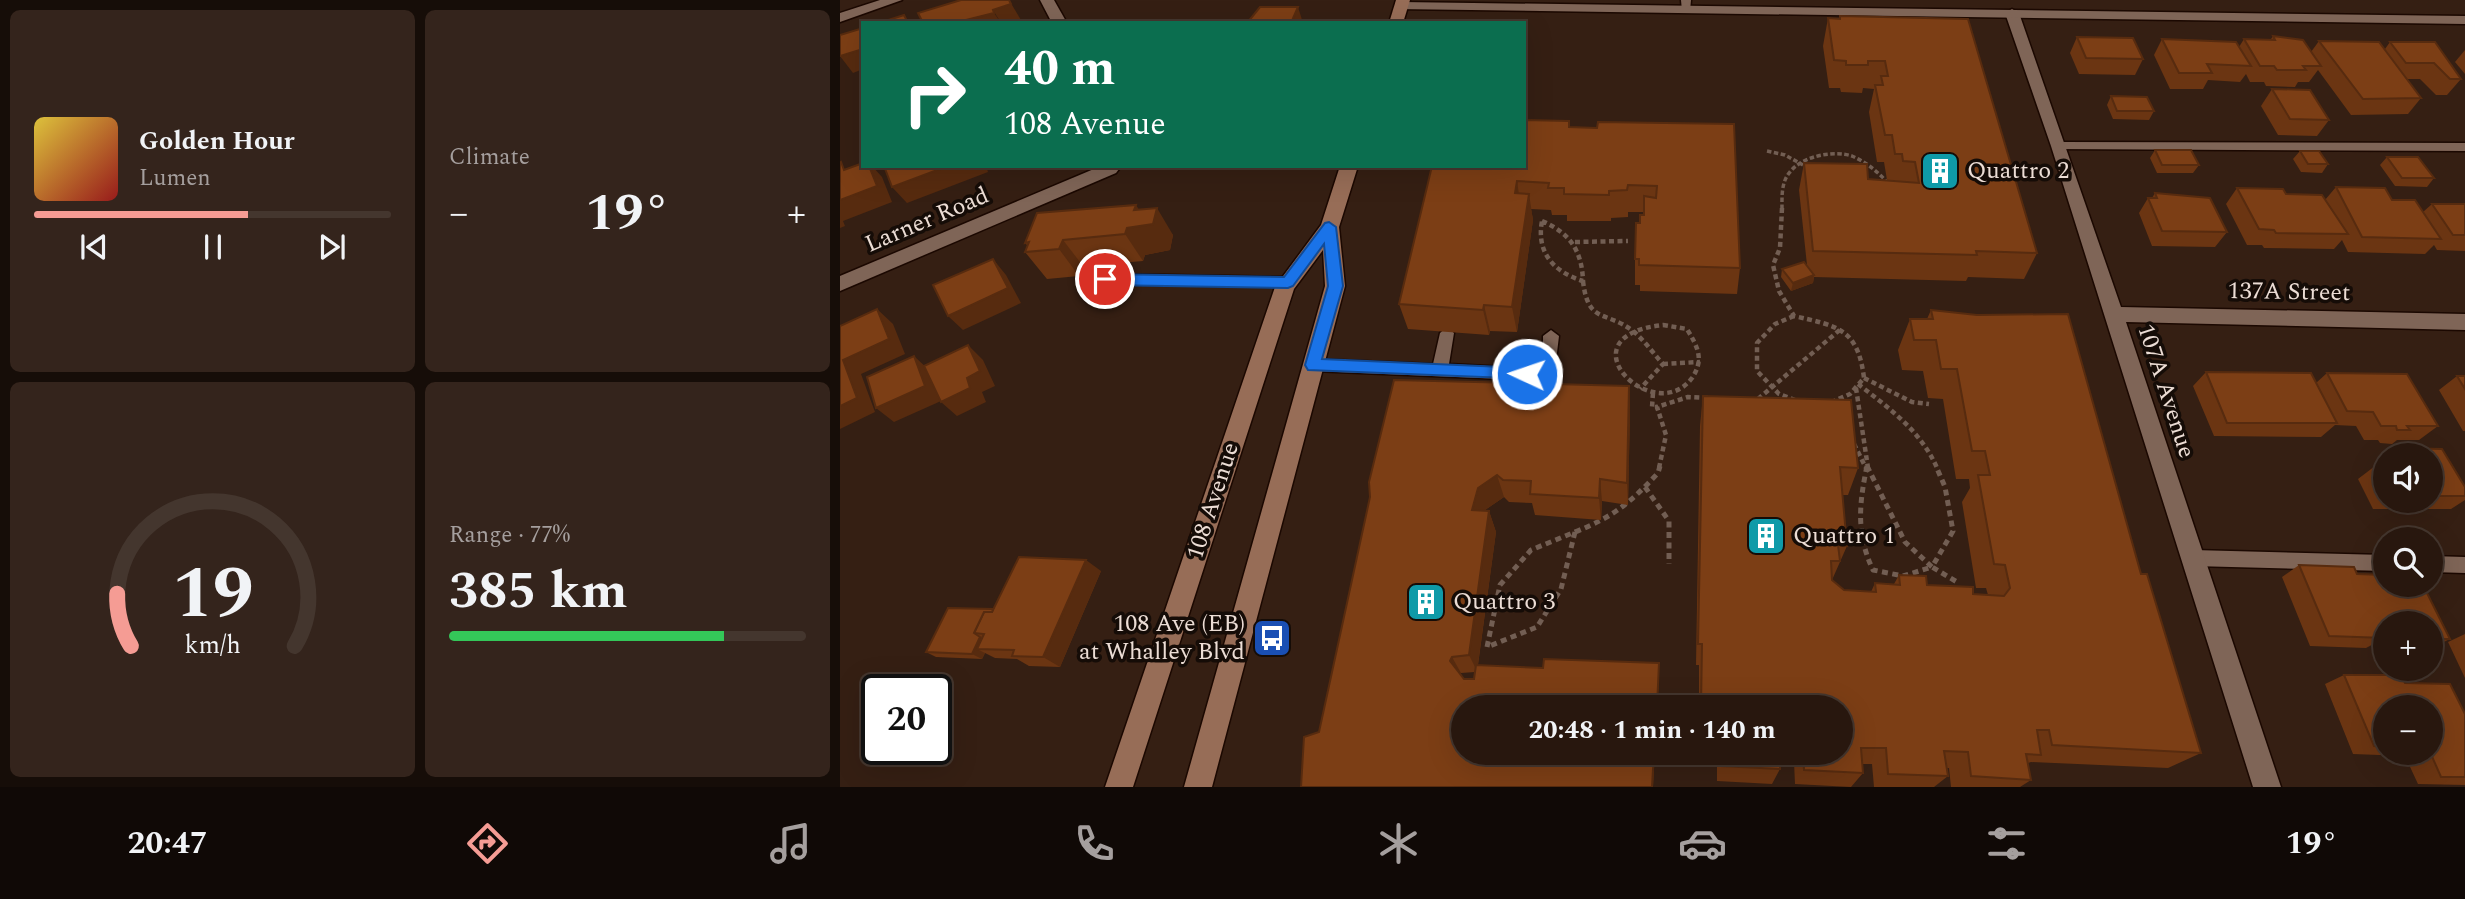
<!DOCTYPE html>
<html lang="en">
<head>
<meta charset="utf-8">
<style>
  :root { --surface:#28170e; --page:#34241c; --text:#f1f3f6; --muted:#a59f9e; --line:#44362e; --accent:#f59c94 }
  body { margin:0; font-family:Spectral,serif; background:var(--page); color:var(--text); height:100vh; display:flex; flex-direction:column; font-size:26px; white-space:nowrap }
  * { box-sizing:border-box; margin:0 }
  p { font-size:23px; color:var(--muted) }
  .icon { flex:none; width:38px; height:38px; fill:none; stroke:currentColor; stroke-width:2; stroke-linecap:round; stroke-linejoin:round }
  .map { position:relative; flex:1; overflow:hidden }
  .side { display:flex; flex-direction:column; gap:10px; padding:10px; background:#160d08; width:840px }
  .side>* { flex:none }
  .hud { position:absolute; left:21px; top:21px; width:665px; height:147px; border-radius:0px; box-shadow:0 7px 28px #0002,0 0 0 2px var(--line); background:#0b6e4f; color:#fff; overflow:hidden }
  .controls { position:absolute; left:1533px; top:443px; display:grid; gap:14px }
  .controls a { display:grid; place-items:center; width:70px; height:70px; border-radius:50%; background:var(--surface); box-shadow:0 7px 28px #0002,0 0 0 2px var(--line); font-size:35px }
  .speed { position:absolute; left:21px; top:674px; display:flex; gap:14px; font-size:35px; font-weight:700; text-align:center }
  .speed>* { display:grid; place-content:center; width:91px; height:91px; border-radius:50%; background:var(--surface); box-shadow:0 7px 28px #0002,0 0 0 2px var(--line); line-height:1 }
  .speed .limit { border:4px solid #111; border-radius:10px; background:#fff; color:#111 }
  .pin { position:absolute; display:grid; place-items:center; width:60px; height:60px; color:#fff; margin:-30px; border:4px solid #fff; border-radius:50%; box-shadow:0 2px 7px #0007 }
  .me { position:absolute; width:77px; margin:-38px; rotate:273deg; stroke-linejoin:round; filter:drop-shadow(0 0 5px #0008) }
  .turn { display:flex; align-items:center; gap:24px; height:147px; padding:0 28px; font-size:32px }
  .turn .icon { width:91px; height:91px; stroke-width:2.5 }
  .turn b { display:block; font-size:49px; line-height:60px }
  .big { font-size:52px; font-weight:700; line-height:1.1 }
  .side .widget { flex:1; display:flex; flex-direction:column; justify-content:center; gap:10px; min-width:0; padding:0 24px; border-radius:10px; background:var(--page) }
  .side .dial { align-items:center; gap:0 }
  .dial svg { height:182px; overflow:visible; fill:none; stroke:var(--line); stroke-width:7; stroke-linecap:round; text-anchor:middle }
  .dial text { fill:var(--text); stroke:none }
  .song { display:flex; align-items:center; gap:21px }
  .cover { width:84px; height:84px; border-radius:10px; background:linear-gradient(135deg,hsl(50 70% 55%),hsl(0 70% 35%)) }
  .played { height:7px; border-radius:4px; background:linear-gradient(90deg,var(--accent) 60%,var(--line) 60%) }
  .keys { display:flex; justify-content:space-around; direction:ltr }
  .heat { display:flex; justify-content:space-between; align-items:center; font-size:38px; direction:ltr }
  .charge { height:10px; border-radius:5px; background:linear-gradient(90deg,#34c759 77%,var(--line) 0) }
  .side .tiles { flex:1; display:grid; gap:10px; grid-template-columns:repeat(2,1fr) }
  .trip { position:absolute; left:611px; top:695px; width:402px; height:70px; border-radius:35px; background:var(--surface); box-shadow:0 7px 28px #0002,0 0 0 2px var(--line); font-weight:700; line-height:70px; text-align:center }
  .tab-bar { display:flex; height:112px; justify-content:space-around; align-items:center; background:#100906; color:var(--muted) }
  .tab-bar .icon { width:49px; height:49px }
  .tab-bar .active { color:var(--accent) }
  .tab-bar b { font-size:32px; color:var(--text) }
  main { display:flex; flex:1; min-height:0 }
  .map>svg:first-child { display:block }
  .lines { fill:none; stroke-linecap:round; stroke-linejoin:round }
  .service-casing { stroke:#1b0801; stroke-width:3 }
  .minor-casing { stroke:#1b0801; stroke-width:3 }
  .tertiary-casing { stroke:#1b0801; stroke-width:3 }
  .secondary-casing { stroke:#1b0801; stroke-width:3 }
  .path-far2 { stroke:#725e53; stroke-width:3.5; stroke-dasharray:4.5 2.5; stroke-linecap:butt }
  .path-far1 { stroke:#725e53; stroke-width:4.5; stroke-dasharray:5 3.5; stroke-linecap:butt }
  .path { stroke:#725e53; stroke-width:5; stroke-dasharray:6 4.5; stroke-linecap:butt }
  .service { fill:#7f6557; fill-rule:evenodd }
  .minor { fill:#7f6557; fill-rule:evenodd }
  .tertiary { fill:#7f6557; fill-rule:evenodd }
  .secondary { fill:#976d57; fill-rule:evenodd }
  .wall { fill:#6b3512; fill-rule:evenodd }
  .shaded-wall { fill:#572b0f }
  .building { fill:#7c3e15; stroke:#572b0f; stroke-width:2 }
  .route { fill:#1a73e8; stroke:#114b97; stroke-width:2 }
  .labels { text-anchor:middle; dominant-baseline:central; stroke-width:7; stroke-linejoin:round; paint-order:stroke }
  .poi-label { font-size:24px; fill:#ecddd5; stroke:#150c07; text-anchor:start }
  .street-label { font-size:24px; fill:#ecddd5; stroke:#150c07 }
</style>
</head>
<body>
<main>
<section class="side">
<div class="tiles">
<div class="widget">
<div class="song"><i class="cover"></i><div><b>Golden Hour</b><p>Lumen</p></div></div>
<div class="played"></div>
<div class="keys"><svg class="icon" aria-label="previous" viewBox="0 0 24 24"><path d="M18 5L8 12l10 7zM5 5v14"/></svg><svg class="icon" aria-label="pause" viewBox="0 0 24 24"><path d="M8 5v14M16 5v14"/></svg><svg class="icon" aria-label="next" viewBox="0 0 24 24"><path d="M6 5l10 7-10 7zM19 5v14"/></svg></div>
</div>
<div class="widget"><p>Climate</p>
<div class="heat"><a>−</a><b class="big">19°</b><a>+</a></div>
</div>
<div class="widget dial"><svg viewBox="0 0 100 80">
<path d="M14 69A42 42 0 1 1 86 69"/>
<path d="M14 69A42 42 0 0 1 8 46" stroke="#f59c94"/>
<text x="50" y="56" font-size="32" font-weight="700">19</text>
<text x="50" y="72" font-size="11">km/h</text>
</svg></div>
<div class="widget"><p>Range · 77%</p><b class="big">385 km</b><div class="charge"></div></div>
</div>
</section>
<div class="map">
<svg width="1625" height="787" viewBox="0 0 1625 787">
  <rect width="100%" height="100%" fill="#351f13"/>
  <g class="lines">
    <defs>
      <g id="service">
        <polygon points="841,0 851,0 850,11 842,11"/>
        <polygon points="1219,142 1625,143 1625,151 1215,149 1213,146"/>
        <polygon points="266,274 448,277 455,282 448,287 266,284 259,279"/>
        <polygon points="607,327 614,333 609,364 684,368 703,354 703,336 711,330 719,336 716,361 687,380 473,371 468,369 465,365 468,361 473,359 593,364 600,333"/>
        <polygon points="1353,550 1545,555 1545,571 1353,566 1347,564 1344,558 1347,552"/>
        <polygon points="1591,556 1625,557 1625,573 1591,572"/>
      </g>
      <g id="minor">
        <polygon points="40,0 62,0 0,22 0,13"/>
        <polygon points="200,0 214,0 227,23 212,23"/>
        <polygon points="1172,9 1179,13 1281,307 1625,314 1625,330 1286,322 1441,787 1413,787 1211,146 1165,13"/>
        <polygon points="261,166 277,166 279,169 276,173 0,291 0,276"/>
      </g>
      <polygon id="tertiary" points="561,2 1625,16 1625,24 556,9 556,3"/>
      <g id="secondary">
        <polygon points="556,0 570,0 563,23 549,23"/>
        <polygon points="500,166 518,166 499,227 505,286 372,787 344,787 485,286 483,250 454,289 293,787 265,787 435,287 481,225"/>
      </g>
    </defs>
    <use href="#service" class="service-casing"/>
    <use href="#minor" class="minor-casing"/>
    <use href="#tertiary" class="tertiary-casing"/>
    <use href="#secondary" class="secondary-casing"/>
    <g class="path-far2">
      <polyline points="927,151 945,155 963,165"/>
      <path d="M 942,209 C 942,197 941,182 950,172 C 962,156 994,150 1012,156 C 1026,162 1038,172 1048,183"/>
    </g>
    <g class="path-far1">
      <path d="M 942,208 L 940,248 L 933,265 L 939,291 L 954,316 C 998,326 1018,329 1024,378 L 1010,394 L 994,401"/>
      <path d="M 702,221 C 730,233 742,251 743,281 C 714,272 696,253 702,221 Z"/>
      <polyline points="735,242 788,241"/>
      <path d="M 743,281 C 748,324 765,310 793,331 C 804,340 813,353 823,364 L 800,389"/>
      <polyline points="954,316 935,324 917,343 917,371 939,394 955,400"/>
      <path d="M 823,325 L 847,329 C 857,346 865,359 852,378 C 814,429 719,336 823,325 Z"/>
      <polyline points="823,364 860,362"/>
      <polyline points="1024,378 1072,402 1089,404"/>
      <path d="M 1018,384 C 1049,408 1081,431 1097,468"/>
      <polyline points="1016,388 1028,468"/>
      <polyline points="813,393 812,407 817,407"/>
      <polyline points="918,399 1002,328"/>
      <polyline points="1014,444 1026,468"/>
      <polyline points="819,468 826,435 817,407 848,397 868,398"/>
    </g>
    <g class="path">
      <polyline points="1027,466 1065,542 1092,567 1113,531 1105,487 1096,466"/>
      <path d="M 1027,466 C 1019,504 1016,534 1033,570 L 1063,576 L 1092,567 L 1117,582"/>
      <polyline points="805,487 829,521 829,564"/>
      <polygon points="735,532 721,589 697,627 647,647 660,585 691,550"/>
      <path d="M 735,532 C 773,517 790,503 818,473 L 820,466"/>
    </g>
    <use href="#service" class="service"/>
    <use href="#minor" class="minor"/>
    <use href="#tertiary" class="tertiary"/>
    <use href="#secondary" class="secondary"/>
  </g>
  <g class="wall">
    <polygon points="988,18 1128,19 1197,253 1184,279 1128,277 1126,281 974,277 973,283 951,291 941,277 942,269 967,265 959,190 964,163 1028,179 1047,180 1044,162 1037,162 1029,112 1034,89 1023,88 1022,93 1001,92 1000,88 989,88 983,46"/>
    <polygon points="1433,36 1471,52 1479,41 1545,49 1550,42 1595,42 1621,79 1607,95 1596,95 1580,79 1567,79 1581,98 1568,114 1511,115 1478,70 1469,82 1458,82 1455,87 1426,86 1424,82 1410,82 1406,74 1400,82 1368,80 1363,89 1330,89 1314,55 1322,39 1399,47 1404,39 1431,39"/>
    <polygon points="1237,37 1303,59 1295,75 1239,74 1230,53"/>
    <polygon points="1625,50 1625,74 1615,62"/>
    <polygon points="1432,89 1489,120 1477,136 1438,135 1421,106"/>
    <polygon points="1271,96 1314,111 1309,120 1273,119 1267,105"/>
    <polygon points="729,121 730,127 757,128 900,268 897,294 800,291 800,285 795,285 795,259 800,223 804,215 804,212 788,212 788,217 771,218 771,221 727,221 727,215 712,215 711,210 691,209 693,220 677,332 650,331 649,335 568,329 559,304"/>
    <polygon points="1315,150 1359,165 1353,173 1317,173 1310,158"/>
    <polygon points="1460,151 1488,164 1482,173 1461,172 1453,159"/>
    <polygon points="1547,157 1594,178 1587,187 1555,186 1540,165"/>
    <polygon points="1496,187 1552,200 1583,212 1592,204 1625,204 1625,251 1597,250 1594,245 1585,254 1508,252 1502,240 1494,249 1424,248 1422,245 1407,245 1386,204 1397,188 1485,200"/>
    <polygon points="1315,193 1387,232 1375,247 1312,246 1299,213 1308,198 1312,198"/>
    <polygon points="299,210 333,235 330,250 305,255 303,261 243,266 239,276 207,279 185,252 188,246 185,243"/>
    <polygon points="1091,310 1301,574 1361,753 1328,768 1191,762 1188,763 1191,780 1180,787 1111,787 1109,768 1106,768 1108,776 1094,787 1034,787 1032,764 1022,764 1023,773 1011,787 955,784 954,762 940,761 940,769 932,784 877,781 877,758 858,758 858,752 1001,752 1001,707 859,707 859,665 856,665 860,426 863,396 1018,468 1008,495 1002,495 1007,546 992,580 1004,590 1031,592 1035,583 1054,584 1059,575 1087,585 1133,594 1148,595 1146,588 1136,588 1122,502 1130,488 1129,479 1116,479 1103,399 1088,398 1083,371 1062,370 1058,350 1070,319 1087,319"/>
    <polygon points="1366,372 1476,383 1487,373 1598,426 1579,440 1557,440 1552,444 1540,443 1538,440 1524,440 1516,426 1495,425 1481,437 1374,436 1353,386"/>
    <polygon points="1617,376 1625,376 1625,431 1623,431 1599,390"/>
    <path d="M 789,386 L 790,410 L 788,505 L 762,501 L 761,520 L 695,515 L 692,503 L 669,502 L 664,497 L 645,510 L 649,511 L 656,532 L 638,665 L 819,679 L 817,707 L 623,707 L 815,752 L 813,787 L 461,787 L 479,732 L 530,497 ZM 635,672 L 634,679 L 624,679 L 621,674 L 621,673 Z"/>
    <polygon points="1557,448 1602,449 1625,487 1625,500 1611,509 1533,509 1518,479 1535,466 1542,466 1540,462 1545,458 1545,500 1591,500 1591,455 1549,455"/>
    <polygon points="1459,565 1517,574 1555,588 1610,639 1591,648 1591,623 1545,623 1545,640 1541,640 1526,648 1470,646 1442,577"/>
    <polygon points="261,571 220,667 189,666 177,659 155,658 145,653 142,659 96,657 86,652 154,609"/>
    <polygon points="1625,634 1625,678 1608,642"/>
    <path d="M 1504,675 L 1565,683 L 1625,714 L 1625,785 L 1578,784 L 1565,756 L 1513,754 L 1485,684 ZM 1545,707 L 1591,707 L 1591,752 L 1545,752 Z"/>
  </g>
  <g class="shaded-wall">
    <polygon points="169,0 181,20 173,23 161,23 153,10"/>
    <polygon points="458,7 463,23 451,23"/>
    <polygon points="154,13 161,23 114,23"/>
    <polygon points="23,49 23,69 13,73 0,56"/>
    <polygon points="29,166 32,166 42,177 52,202 3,221 5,226 0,228 0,200"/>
    <polygon points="108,166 146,166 148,172 67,203 52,187"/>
    <polygon points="677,181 681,208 675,193"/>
    <polygon points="689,194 693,220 677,332 672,307"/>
    <polygon points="296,205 308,224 317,208 333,235 330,250 305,255 303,261 285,234"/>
    <polygon points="223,240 243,266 239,276 219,249"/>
    <polygon points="153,259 166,275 181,303 123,330 108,316"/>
    <polygon points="974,275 973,283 951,291 953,283"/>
    <polygon points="644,305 650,331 649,335 643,310"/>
    <polygon points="37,309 53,324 65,354 21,374 35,412 0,429 0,406 3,360"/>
    <polygon points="128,345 143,360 155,386 142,392 146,402 117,416 101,402 127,378"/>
    <polygon points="74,356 90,371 101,401 54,422 36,408"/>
    <polygon points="789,386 790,410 788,505 787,483"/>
    <polygon points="657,475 664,497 645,510 640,531 632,510 638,488"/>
    <polygon points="760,479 762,501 761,520 759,498"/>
    <polygon points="649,511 656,532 637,671 629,655"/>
    <polygon points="246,560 261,571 220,667 203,657"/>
    <polygon points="140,637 150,642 137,649 145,653 142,659 132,654"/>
    <polygon points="612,657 621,673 620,678 610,661"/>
  </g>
  <g class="building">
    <polygon points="121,0 169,0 171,4 153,10 154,13 114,23 83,23 78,13"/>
    <polygon points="420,7 458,7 451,23 407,23"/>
    <polygon points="64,15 68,23 39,23"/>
    <polygon points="1000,16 1128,19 1197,253 1136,251 1137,255 973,251 964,163 1027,164 1028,179 1079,183 1075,162 1063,161 1062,154 1055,154 1052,135 1045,135 1035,85 1043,85 1041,76 1048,76 1045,61 1028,61 1028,65 1006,65 1006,61 994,60 988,18 1000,19"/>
    <polygon points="23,28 23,49 0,56 0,35"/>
    <polygon points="1433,36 1463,40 1481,66 1463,66 1466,70 1437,70 1434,66 1420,66 1404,39 1435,40"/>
    <polygon points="1237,37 1293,38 1303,59 1246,58"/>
    <polygon points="1322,39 1396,42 1411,66 1367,64 1372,73 1339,73"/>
    <polygon points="1479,41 1539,42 1581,98 1523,99"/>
    <polygon points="1550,42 1595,42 1621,79 1610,79 1594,63 1566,63"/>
    <polygon points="1432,89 1470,90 1489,120 1450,119"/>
    <polygon points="1271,96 1307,97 1314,111 1277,111"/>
    <polygon points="684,120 729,121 729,127 757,128 758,122 894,124 900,268 799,265 799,259 795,259 796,223 800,223 800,215 804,215 804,196 816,198 817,186 788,185 787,190 769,191 769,195 724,194 724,188 708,188 709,183 677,181 675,193 689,194 672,307 644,305 643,310 559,304 592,166 684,166"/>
    <polygon points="1315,150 1351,150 1359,165 1322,165"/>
    <polygon points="1460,151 1479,151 1488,164 1468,164"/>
    <polygon points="1547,157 1578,157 1594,178 1562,178"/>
    <polygon points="1,162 4,170 23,163 23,166 29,166 37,186 0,200 0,163"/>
    <polygon points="44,166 108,166 52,187"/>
    <polygon points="1496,187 1545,188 1552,200 1575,200 1601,239 1522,237"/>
    <polygon points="1397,188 1443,189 1446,194 1482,195 1508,234 1436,233 1434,230 1419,229"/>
    <polygon points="1315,193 1370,198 1387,232 1322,231 1308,198 1317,198"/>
    <polygon points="1592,204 1625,204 1625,235 1613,235"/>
    <polygon points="296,205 294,210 317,208 313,224 287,228 285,234 223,240 219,249 185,252 189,242 185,243 197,213"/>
    <polygon points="153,259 168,288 108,316 93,285"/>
    <polygon points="964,262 974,275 953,283 942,269"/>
    <polygon points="37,309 49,339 3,360 17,398 0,406 0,326"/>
    <polygon points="1091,310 1137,315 1228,314 1301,574 1307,574 1361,753 1212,745 1209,730 1197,730 1201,755 1186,754 1191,780 1131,776 1128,752 1104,751 1108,776 1048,774 1046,748 1021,748 1023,773 964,770 963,752 1001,752 1001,707 861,707 862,644 858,644 863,396 1011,400 1018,468 1000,467 1007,546 998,545 1000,561 991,561 992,580 1004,590 1036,592 1035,583 1060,585 1059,575 1086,576 1087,585 1133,587 1133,594 1164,596 1170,588 1165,565 1154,564 1138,475 1150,475 1145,451 1132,451 1117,369 1101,369 1096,340 1074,340 1070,319 1093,319"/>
    <polygon points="128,345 140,371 127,378 130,388 101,402 84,366"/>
    <polygon points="74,356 85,386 36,408 27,377"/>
    <polygon points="1366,372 1471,373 1497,423 1387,423"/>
    <polygon points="1487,373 1567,374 1598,426 1567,426 1570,430 1557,430 1556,426 1541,426 1533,412 1507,411"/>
    <polygon points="1617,376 1625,376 1625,389"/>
    <polygon points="554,380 789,386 787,483 760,479 759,498 690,494 691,481 663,480 657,475 638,488 632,510 649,511 629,655 612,657 610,661 624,679 634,679 636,665 703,668 704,659 819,663 817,707 623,707 623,752 814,752 812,787 461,787 464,737 479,732 530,497 529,482"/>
    <polygon points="1557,448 1602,449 1625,487 1625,496 1591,496 1591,455 1561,455"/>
    <polygon points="1535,466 1545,466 1545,485"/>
    <polygon points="179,557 246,560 203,657 172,656 174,650 137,649 144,634 134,633 144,612 152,612"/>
    <polygon points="1459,565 1514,567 1517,574 1545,575 1545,584 1553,584 1555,588 1585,589 1610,639 1591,639 1591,623 1545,623 1545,629 1542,629 1545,638 1489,636"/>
    <polygon points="108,608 153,609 152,612 144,612 134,633 140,637 132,654 86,652"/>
    <polygon points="1504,675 1561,675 1565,683 1610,684 1625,714 1625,777 1601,777 1590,752 1591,752 1591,707 1545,707 1545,747 1534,746"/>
    <polygon points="881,752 940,752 940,769 881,766"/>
  </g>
  <polygon class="route" points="489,222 496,227 503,286 482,359 687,368 693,370 693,379 468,370 465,365 488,286 484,244 453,286 448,288 265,285 258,279 265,274 444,277 485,223"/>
  <defs>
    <symbol id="building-square" viewBox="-11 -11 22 22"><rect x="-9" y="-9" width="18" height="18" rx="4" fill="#0f9aa8" stroke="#150c07"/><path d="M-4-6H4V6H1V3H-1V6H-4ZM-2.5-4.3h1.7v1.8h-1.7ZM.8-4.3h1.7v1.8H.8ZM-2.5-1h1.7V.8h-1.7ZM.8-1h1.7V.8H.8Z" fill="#fff"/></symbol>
    <symbol id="bus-square" viewBox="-11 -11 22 22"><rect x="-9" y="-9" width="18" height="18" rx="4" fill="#1a4fb4" stroke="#150c07"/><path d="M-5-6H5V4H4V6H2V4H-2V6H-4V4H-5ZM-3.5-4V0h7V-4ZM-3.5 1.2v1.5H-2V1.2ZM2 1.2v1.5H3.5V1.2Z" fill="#fff"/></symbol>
  </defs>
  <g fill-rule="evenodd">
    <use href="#building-square" x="1078" y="149" width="44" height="44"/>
    <use href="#building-square" x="904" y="514" width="44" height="44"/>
    <use href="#building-square" x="564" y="580" width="44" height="44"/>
    <use href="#bus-square" x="410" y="616" width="44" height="44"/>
  </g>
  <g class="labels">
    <g class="poi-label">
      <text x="1127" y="171">Quattro 2</text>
      <text x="953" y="536">Quattro 1</text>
      <text x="613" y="602">Quattro 3</text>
      <text x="405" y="624" text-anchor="end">108 Ave (EB)<tspan x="405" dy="28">at Whalley Blvd</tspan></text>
    </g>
    <g class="street-label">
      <text transform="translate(87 220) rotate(-23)">Larner Road</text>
      <text transform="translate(1449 292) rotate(1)">137A Street</text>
      <text transform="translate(1326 391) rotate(72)">107A Avenue</text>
      <text transform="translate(373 501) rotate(-72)">108 Avenue</text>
    </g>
  </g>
</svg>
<div class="controls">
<a><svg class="icon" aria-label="sound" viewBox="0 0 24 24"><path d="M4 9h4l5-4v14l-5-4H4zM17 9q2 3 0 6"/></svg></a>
<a><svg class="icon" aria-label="search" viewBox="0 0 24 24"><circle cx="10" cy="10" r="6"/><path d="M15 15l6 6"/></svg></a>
<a>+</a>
<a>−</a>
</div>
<div class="speed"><div class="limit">20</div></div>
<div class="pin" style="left:265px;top:279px;background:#d93025"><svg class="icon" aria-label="arrive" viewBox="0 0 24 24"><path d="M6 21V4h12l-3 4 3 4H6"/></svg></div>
<svg class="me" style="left:687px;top:374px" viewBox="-20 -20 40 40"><circle r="17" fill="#1a73e8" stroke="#fff" stroke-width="3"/><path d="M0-11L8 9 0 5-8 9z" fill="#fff"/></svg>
<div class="trip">20:48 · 1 min · 140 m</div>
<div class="hud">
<div class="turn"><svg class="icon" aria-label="right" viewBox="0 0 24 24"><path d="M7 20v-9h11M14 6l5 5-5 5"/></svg><div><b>40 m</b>108 Avenue</div></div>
</div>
</div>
</main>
<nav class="tab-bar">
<b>20:47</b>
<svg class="icon active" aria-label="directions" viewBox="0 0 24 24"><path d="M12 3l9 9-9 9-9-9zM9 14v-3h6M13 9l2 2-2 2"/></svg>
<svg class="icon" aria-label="music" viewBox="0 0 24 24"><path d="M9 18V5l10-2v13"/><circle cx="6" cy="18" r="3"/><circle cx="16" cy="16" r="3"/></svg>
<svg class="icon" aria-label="phone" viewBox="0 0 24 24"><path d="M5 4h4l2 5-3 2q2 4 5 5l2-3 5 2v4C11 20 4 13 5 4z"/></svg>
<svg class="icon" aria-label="climate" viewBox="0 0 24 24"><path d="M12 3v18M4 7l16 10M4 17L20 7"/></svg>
<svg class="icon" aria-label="car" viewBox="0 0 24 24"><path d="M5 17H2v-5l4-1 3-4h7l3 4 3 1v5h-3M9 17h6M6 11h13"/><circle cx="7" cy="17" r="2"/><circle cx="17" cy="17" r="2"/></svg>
<svg class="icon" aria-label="filters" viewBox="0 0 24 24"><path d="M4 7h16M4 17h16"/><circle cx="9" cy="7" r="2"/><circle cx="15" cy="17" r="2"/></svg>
<b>19°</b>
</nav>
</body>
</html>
